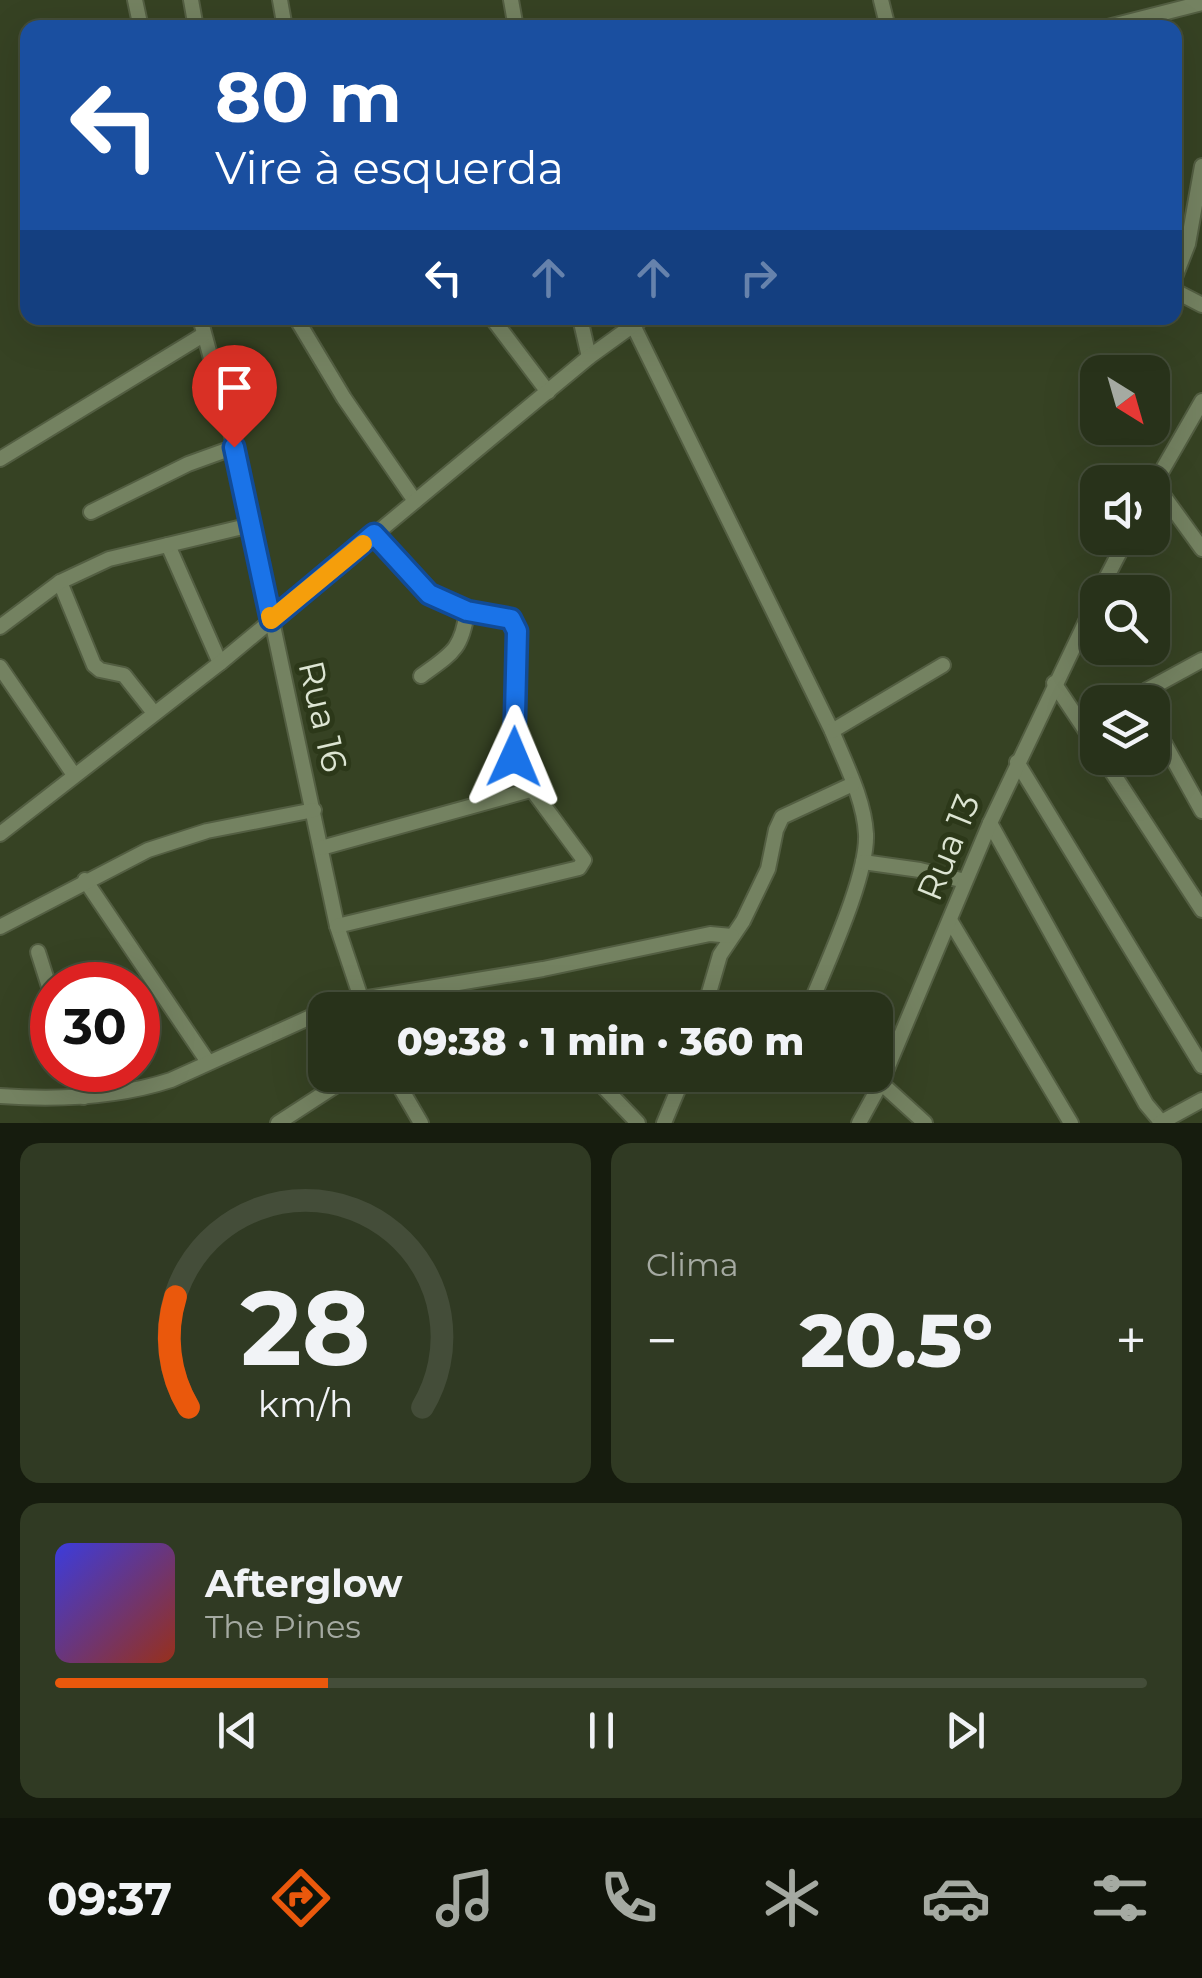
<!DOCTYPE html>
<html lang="pt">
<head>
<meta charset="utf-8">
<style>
  :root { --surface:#28321a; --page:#303a23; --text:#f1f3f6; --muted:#a5aaa2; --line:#444d39; --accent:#ea580c }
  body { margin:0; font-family:Montserrat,sans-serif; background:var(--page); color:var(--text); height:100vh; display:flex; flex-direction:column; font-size:38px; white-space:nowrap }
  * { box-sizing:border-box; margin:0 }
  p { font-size:32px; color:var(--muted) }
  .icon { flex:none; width:55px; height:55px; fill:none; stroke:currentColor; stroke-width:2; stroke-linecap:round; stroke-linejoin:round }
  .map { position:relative; height:1123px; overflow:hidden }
  .details { display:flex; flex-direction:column; gap:20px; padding:20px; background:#161c0e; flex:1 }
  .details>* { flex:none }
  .hud { position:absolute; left:20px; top:20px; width:1162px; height:305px; border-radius:20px; box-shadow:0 10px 40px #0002,0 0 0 2px var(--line); background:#1a4fa0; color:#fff; overflow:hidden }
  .needle { width:65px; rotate:143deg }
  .tools { position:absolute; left:1080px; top:355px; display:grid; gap:20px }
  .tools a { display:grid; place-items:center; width:90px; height:90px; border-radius:20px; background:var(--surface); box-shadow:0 10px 40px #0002,0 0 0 2px var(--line); font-size:50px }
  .speed { position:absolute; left:30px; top:962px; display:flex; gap:20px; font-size:50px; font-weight:700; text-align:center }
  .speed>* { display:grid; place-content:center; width:130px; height:130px; border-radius:50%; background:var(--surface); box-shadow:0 10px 40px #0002,0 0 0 2px var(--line); line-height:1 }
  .speed .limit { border:15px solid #d22; background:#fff; color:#111 }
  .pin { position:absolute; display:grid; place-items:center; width:85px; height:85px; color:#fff; margin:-102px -42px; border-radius:50% 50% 50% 0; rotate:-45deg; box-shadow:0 0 10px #0007 }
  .pin .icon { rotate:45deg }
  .me { position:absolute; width:110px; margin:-55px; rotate:1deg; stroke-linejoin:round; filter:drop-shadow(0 0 8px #0008) }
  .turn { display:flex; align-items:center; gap:35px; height:210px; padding:0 30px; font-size:45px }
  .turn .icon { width:130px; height:130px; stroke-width:2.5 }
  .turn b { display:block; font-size:70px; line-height:85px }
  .lanes { display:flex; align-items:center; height:95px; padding:0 30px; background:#0003; justify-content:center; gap:50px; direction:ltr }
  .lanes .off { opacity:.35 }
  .big { font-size:75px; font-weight:800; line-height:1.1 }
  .details .tile { flex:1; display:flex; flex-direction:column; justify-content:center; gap:15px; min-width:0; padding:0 35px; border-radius:20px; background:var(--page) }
  .details .dial { align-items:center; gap:0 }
  .dial svg { height:260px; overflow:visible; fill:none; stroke:var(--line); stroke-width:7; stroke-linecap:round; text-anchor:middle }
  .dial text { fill:var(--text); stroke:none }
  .song { display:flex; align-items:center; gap:30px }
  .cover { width:120px; height:120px; border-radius:15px; background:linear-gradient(135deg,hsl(240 70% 55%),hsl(10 70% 35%)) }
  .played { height:10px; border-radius:5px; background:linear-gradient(90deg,var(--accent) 25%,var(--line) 25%) }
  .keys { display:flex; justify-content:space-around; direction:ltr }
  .heat { display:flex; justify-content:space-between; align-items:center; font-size:55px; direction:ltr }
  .details .tiles { flex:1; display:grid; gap:20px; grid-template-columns:1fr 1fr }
  .tile:last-child { grid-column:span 2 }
  .trip { position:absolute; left:308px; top:992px; width:585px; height:100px; border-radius:20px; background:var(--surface); box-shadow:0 10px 40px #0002,0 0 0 2px var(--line); font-weight:800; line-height:100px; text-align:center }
  .dock { display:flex; height:160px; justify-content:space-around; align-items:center; background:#10140a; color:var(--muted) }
  .dock .icon { width:70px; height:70px }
  .dock .selected { color:var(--accent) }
  .dock b { font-size:45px; color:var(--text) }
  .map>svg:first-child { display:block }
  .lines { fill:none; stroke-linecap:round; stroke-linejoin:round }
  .minor-casing { stroke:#535e42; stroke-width:18 }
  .minor { stroke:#748261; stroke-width:14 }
  .route-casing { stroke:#114b97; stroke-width:25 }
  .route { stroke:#1a73e8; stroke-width:18 }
  .slow { stroke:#f59e0b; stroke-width:18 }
  .labels { text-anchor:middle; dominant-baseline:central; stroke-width:10; stroke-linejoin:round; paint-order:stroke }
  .street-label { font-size:35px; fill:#dde5d3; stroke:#2c3819 }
</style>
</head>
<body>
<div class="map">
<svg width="1202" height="1123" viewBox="0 0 1202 1123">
  <rect width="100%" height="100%" fill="#364223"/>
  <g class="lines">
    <defs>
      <g id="minor">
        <polyline points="135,0 141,28"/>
        <polyline points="191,0 196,28"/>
        <polyline points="280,0 285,28"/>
        <polyline points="511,0 516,28"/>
        <polyline points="881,0 888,28"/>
        <polyline points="1104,28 1202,3"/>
        <polyline points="1175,277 1188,244 1202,166"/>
        <polyline points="1175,291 1202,305"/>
        <polyline points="200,318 235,447 337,926 365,1010"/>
        <polyline points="296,318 344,398 415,501"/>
        <polyline points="492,318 548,392"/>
        <polyline points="580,318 589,357"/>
        <path d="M 633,325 L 832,731 C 845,763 864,799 866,834 C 868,877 825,967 808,1010"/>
        <polyline points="0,459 203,335"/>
        <polyline points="1155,484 1202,549"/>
        <polyline points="1152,488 1202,401"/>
        <polyline points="91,512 188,464 235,447"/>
        <polyline points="168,545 220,663"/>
        <polyline points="60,582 94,665 100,670 124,675 154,713"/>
        <polyline points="1099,592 1127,538"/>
        <polyline points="0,627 60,582 109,559 251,525"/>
        <polyline points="0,667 74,775"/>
        <path d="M 421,676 C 451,654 462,650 467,611"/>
        <polyline points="1054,683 1098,749"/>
        <polyline points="1144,702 1143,697 1147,690 1202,660"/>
        <polyline points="1152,721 1202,811"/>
        <polyline points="832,731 943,665"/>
        <polyline points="1103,758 1202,910"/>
        <polyline points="1017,762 1202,1066"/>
        <polyline points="990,823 1146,1104 1162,1123"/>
        <polyline points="0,834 220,663 589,357 643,318"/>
        <polyline points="321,848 534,789"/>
        <polyline points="863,862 920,870 965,881"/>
        <polyline points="85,880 208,1062"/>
        <polyline points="950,920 1071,1123"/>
        <polyline points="337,926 579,868 584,860 516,768 514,757 515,624 511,619 467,611 429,594 374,534"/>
        <polyline points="0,927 148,850 207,831 314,810"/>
        <polyline points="38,952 52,996"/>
        <polyline points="438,987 458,1010"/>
        <polyline points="704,1010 720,955 743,921 768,869 776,830 782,817 853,784"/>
        <polyline points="79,1070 84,1097"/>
        <polyline points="393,1075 421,1123"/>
        <polyline points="592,1075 638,1123"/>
        <polyline points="881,1083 925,1123"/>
        <path d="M 0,1096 C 57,1100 116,1098 171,1080 L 344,1002 L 543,969 L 710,934 L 732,936"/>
        <polyline points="278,1123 352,1075"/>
        <polyline points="664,1123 684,1075"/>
        <polyline points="859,1123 881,1083 990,823 1098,596"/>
        <polyline points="1160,1123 1202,1100"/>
      </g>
    </defs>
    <use href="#minor" class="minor-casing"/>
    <use href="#minor" class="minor"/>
  </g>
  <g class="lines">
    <defs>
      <polyline id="route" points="234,447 271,620 374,534 429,594 467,611 511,619 517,631 514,757"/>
    </defs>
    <use href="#route" class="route-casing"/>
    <use href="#route" class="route"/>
    <polyline class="slow" points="270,616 271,620 363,544"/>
  </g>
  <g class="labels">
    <g class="street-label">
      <text transform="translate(323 716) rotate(77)">Rua 16</text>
      <text transform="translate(948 847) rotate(-68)">Rua 13</text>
    </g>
  </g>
</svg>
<div class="tools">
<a><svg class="needle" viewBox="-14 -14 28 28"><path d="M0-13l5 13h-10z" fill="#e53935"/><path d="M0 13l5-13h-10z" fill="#a5aaa2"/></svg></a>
<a><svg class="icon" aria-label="sound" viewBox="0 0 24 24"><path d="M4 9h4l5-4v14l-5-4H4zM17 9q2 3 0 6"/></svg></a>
<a><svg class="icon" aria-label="search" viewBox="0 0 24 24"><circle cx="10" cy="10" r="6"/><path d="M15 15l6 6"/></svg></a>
<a><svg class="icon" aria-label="layers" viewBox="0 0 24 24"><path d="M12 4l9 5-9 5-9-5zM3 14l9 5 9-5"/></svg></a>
</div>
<div class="speed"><div class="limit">30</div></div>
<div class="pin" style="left:234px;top:447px;background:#d93025"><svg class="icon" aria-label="arrive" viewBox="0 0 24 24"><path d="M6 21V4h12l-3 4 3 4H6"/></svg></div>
<svg class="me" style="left:514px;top:757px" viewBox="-20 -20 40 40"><path d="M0-17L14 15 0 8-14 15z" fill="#1a73e8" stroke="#fff" stroke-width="4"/></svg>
<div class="trip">09:38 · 1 min · 360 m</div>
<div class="hud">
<div class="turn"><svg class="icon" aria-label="left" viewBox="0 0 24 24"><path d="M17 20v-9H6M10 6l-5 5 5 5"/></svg><div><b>80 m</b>Vire à esquerda</div></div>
<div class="lanes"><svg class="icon" aria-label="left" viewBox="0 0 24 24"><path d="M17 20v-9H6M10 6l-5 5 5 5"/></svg><svg class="icon off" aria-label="ahead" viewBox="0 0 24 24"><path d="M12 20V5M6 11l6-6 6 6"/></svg><svg class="icon off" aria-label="ahead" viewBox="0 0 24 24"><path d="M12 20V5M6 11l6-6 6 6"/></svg><svg class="icon off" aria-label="right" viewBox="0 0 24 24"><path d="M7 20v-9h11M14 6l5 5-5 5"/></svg></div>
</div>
</div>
<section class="details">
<div class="tiles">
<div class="tile dial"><svg viewBox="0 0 100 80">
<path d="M14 69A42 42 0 1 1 86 69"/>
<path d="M14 69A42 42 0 0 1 10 35" stroke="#ea580c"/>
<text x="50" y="56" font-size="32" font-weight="700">28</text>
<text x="50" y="72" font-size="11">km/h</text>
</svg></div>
<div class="tile"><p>Clima</p>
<div class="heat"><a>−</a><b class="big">20.5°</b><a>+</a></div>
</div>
<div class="tile">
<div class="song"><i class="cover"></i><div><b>Afterglow</b><p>The Pines</p></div></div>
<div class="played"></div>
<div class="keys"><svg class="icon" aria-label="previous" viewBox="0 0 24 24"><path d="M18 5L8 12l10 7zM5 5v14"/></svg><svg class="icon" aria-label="pause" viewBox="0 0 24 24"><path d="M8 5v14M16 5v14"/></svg><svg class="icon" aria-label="next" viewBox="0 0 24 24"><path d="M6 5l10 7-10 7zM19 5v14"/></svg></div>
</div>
</div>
</section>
<nav class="dock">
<b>09:37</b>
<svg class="icon selected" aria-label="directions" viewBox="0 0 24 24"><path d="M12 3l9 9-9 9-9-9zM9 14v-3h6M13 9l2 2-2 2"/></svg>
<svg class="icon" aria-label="music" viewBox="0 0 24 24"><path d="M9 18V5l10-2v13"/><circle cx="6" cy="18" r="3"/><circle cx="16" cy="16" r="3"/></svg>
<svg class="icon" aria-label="phone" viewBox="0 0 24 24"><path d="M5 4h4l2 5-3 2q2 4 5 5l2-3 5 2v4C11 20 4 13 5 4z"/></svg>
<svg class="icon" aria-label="climate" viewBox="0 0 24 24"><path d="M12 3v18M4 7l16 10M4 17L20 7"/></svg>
<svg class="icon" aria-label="car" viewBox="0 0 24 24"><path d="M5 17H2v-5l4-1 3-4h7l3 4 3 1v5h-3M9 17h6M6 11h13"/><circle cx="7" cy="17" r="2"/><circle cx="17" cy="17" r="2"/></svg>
<svg class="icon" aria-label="filters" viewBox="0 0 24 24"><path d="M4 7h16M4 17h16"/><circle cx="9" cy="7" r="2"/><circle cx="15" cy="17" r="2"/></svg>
</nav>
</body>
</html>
